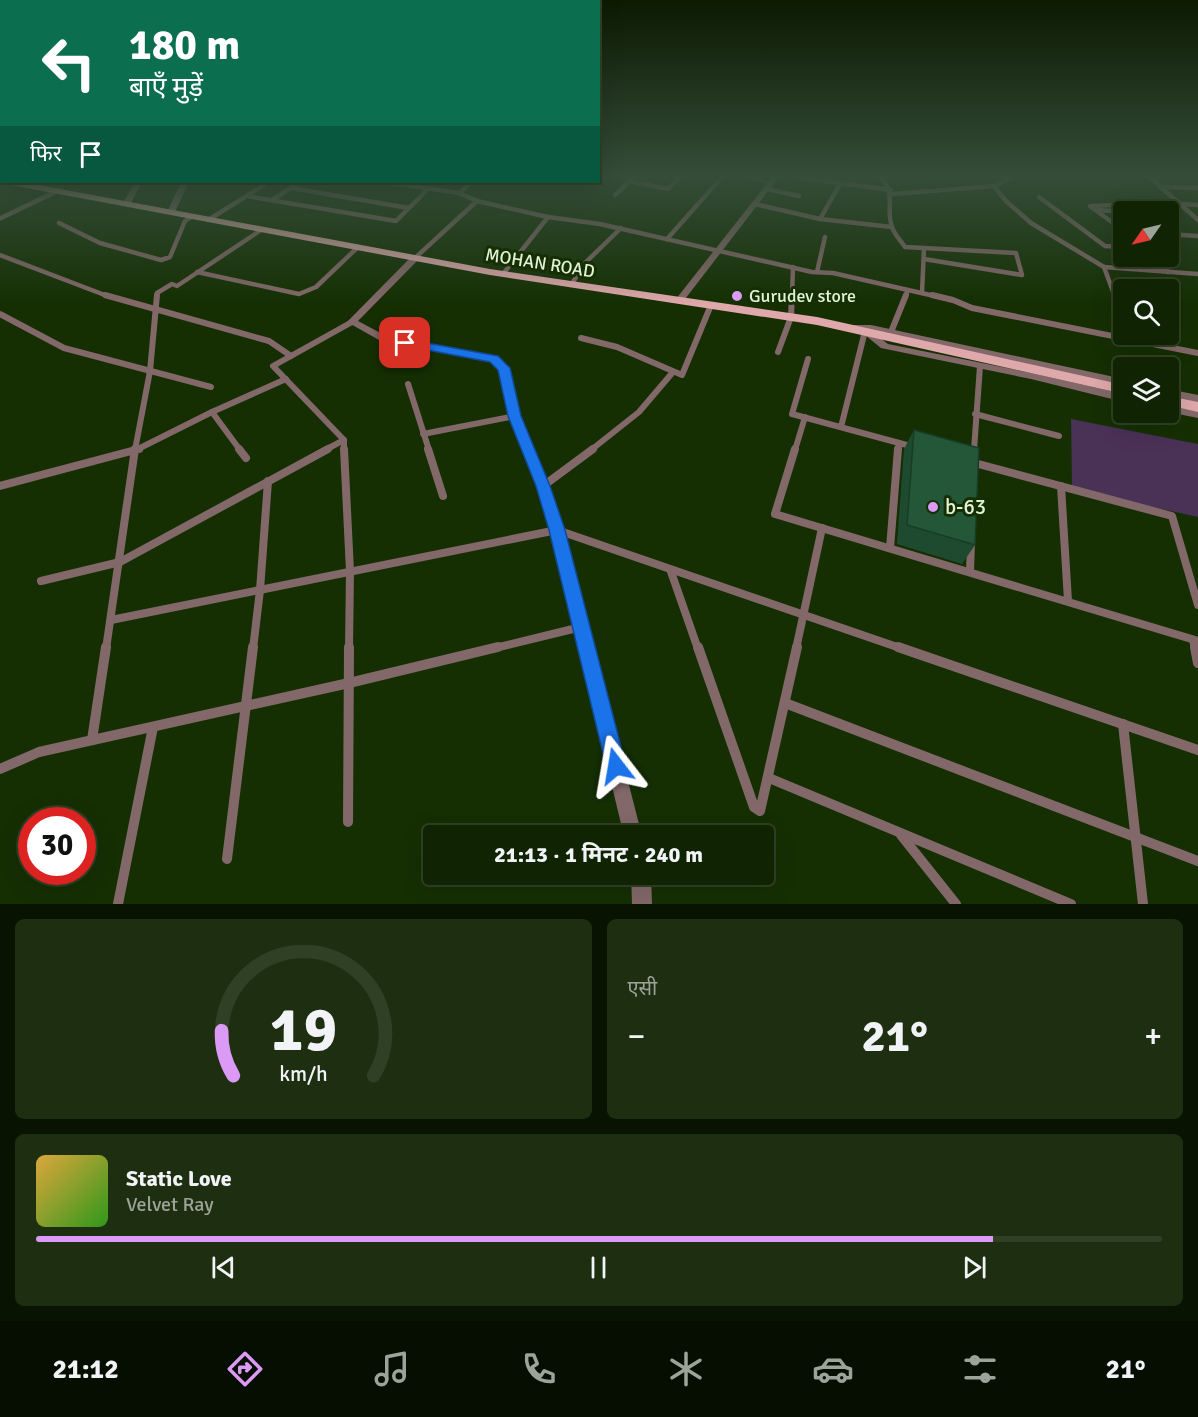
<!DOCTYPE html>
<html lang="hi">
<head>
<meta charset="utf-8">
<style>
  :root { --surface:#102302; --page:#1e2f11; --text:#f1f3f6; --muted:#9ca499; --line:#304024; --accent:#da9af6 }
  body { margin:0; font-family:Signika,"Noto Sans Devanagari",sans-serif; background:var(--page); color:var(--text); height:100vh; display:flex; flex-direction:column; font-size:22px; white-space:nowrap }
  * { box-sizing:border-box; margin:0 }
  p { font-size:20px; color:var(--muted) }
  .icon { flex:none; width:33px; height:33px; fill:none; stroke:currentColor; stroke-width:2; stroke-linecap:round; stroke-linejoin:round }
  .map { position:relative; height:904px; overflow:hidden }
  .panel { display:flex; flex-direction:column; gap:15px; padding:15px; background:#091301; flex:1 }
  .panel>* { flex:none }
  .top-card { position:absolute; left:0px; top:0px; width:600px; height:183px; box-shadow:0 6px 24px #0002,0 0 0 2px var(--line); background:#0b6e4f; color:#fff; overflow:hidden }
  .needle { width:39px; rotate:236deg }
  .controls { position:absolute; left:1113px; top:201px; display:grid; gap:12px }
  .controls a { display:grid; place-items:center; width:66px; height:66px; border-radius:6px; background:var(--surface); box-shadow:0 6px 24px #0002,0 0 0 2px var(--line); font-size:30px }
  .speed { position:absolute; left:18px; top:807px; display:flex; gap:12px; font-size:30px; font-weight:700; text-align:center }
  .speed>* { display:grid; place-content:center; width:78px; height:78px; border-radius:50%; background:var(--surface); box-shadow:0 6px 24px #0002,0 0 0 2px var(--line); line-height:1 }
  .speed .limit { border:9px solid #d22; background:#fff; color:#111 }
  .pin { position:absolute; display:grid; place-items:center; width:51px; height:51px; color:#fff; margin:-26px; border-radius:12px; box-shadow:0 3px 9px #0006 }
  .me { position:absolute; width:66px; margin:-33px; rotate:346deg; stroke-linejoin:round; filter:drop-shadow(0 0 4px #0008) }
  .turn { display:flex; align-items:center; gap:21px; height:126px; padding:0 30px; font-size:27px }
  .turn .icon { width:78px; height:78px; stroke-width:2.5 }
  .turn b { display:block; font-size:42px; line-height:51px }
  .then { display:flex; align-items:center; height:57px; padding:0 30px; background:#0003; gap:12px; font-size:22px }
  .big { font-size:45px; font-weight:700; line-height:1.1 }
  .panel .card { flex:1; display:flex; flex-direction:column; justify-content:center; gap:9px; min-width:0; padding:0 21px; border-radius:9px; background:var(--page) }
  .panel .dial { align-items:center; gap:0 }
  .dial svg { height:156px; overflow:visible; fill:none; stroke:var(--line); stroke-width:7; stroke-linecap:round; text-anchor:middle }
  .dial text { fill:var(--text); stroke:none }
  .song { display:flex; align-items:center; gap:18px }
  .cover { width:72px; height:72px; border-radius:9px; background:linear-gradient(135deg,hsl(40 70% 55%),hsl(110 70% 35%)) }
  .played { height:6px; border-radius:3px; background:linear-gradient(90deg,var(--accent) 85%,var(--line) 85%) }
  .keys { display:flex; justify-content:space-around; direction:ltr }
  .heat { display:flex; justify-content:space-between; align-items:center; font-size:33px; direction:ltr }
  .panel .tiles { flex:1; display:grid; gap:15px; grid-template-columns:1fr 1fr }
  .card:last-child { grid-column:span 2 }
  .trip { position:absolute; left:423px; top:825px; width:351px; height:60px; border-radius:6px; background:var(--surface); box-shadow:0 6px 24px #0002,0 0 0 2px var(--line); font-weight:700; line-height:60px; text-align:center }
  .tabs { display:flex; height:96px; justify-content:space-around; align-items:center; background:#060e01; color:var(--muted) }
  .tabs .icon { width:42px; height:42px }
  .tabs .on { color:var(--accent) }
  .tabs b { font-size:27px; color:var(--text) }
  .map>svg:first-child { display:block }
  .green { fill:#4a3156 }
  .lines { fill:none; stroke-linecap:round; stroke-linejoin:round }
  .service-far3 { stroke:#836869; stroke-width:4.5 }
  .service-far2 { stroke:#836869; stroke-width:6 }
  .service-far1 { stroke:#836869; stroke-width:8 }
  .service { stroke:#836869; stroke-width:10 }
  .minor { fill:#836869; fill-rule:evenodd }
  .tertiary { fill:#836869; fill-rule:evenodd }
  .primary { fill:#dfa8ab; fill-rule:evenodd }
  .wall { fill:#1e4b30 }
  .building { fill:#235738; stroke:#183d27; stroke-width:1.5 }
  .route { fill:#1a73e8; stroke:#114b97; stroke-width:1.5 }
  .poi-dot { fill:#da9af6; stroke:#152f03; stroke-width:2 }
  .labels { text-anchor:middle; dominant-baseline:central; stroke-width:6; stroke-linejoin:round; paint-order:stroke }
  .far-street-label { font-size:18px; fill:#e1f2d8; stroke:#152f03 }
  .far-poi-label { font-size:18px; fill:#e1f2d8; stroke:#152f03; text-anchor:start }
  .poi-label { font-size:21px; fill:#e1f2d8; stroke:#152f03; text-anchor:start }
</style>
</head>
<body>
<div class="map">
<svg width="1198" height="904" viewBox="0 0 1198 904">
  <rect width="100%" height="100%" fill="#152f03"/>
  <polygon class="green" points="1071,419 1198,444 1198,517 1072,489"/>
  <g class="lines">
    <g class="service-far3">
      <polyline points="794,177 891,190"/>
      <path d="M 881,177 C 897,196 885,207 892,227 C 894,234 901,241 905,247 L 924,248 L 922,293"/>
      <polyline points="629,181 668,189 680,177"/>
      <polyline points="384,182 459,193 477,201 548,217 600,224 812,272 833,273 939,297"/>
      <polyline points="994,186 1006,201 1031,223 1104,267 1115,297"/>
      <polyline points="1162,187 1198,188"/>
      <polyline points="291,188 409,208"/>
      <polyline points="767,189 799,196"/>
      <polyline points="459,193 472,182"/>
      <polyline points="892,194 994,186 1012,177"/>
      <polyline points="615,195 634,177"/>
      <polyline points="247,196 396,221 427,190"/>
      <polyline points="1039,197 1105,246 1124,247"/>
      <polyline points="272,200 300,182"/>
      <polyline points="1136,202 1144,212"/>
      <polyline points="755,204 820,219 892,227"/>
      <polyline points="1181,204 1198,205"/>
      <polyline points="1096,210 1130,212"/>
      <polyline points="820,219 840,184"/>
      <polyline points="208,220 269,182"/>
      <polyline points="59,223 100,243 161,260 170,257 185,221 191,217"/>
      <polyline points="1124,231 1090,206 1178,202"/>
      <polyline points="1168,234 1198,236"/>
      <polyline points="667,239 722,177"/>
      <polyline points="1168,242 1177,250 1168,250"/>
      <polyline points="924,248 1016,253 1022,275 924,259"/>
      <polyline points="0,255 110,297"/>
      <polyline points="1154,256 1168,272"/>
      <polyline points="415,258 477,201"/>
      <polyline points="1104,267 1198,274"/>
      <polyline points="197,272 299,294 316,287 358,247"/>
      <polyline points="817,272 825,237"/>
      <polyline points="503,274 548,217"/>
      <polyline points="571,285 586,262 621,228"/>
      <polyline points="157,297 157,293 172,284 177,286 261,230"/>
      <polyline points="792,297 793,267"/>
      <polyline points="905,297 908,290"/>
    </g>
    <g class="service-far2">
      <polyline points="105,295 269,341 291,356"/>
      <polyline points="932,295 953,300 972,308 1198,353"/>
      <polyline points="1115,295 1124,320"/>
      <polyline points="0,314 64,348 211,387"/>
      <polyline points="889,337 906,295"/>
      <polyline points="581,338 617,347 682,375 711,305"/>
      <polyline points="778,352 791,317 792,295"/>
      <polyline points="808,359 792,414 914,447"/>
      <polyline points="408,384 429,450"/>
      <polyline points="212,412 240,450"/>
      <polyline points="975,414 1059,436"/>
      <polyline points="841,427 865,331"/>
      <polyline points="423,434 515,416"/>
      <polyline points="135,450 150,371 157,295"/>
      <polyline points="136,450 212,412 286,379"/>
      <polyline points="325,450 344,440"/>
      <polyline points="344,450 344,440 273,366 352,322"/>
      <polyline points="591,450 639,412 673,372"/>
      <polyline points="795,450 805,417"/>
      <polyline points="898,450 899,443"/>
      <polyline points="974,450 980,366"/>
    </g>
    <g class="service-far1">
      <polyline points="239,449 246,458"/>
      <polyline points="344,449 350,571 349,649"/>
      <polyline points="428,449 443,496"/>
      <polyline points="795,449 775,514 1198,641"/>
      <polyline points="974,456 974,449"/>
      <polyline points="971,462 1172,516 1198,605"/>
      <polyline points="0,486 139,449"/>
      <polyline points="543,486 593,449"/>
      <polyline points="1061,486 1068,601"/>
      <polyline points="890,548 898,449"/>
      <polyline points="670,569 698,649"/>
      <polyline points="970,571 971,542"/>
      <polyline points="41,581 120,562 328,449"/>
      <polyline points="111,620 557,530 903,649"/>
      <polyline points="1193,640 1195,649"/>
      <polyline points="106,649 135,449"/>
      <polyline points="253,649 260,590 268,481"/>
      <polyline points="491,649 581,627"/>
      <polyline points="796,649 822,528"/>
    </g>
    <g class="service">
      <polyline points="698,647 754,807 760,811 797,647"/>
      <polyline points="898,647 1198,750"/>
      <polyline points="1195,647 1198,663"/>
      <polyline points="785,703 1198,861"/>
      <polyline points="1123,724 1143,904"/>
      <polyline points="92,740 106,647"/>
      <polyline points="0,769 39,752 349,683 498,647"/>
      <polyline points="769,778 1071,904"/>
      <polyline points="348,822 349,647"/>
      <polyline points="901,835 956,904"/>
      <polyline points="227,859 253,647"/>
      <polyline points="118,904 153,727"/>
    </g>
    <g class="minor">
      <polygon points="743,177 756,177 775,183 771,185"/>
      <polygon points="1146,177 1153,177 1198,217 1198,223"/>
      <polygon points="58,188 65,190 0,221 0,216"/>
      <polygon points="415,255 418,256 418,260 358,321 386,336 497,357 509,368 521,416 549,486 564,530 642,836 624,836 550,530 537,486 509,416 499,369 490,362 379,340 347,322 412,256"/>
      <polygon points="631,874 651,874 652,904 632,904"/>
    </g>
    <g class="tertiary">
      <polygon points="772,177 779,177 682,303 676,303 676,299"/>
      <polygon points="135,182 142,182 130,205 124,205 123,203"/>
      <polygon points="181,182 189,182 175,212 168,214 167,212"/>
      <polygon points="852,325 871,325 1124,379 1124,386 871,331 888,344 1031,373 1124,394 1124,402 1031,379 881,348 860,331 849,330 847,328"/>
      <polygon points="1168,389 1198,395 1198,403 1168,397"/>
      <polygon points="1168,404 1198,410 1198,418 1168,412"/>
    </g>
    <g class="primary">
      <polygon points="6,182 23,182 490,269 817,317 1124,385 1124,394 817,325 490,275 11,185"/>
      <polygon points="1168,396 1198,402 1198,412 1168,405"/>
    </g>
  </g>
  <polygon class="wall" points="914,430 975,545 962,564 897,544 904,449"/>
  <polygon class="building" points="914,430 979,448 975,545 907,525"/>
  <linearGradient id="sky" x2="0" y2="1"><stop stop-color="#0c1a02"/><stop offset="0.58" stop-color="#354d39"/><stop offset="1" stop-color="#354d39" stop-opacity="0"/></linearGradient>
  <rect width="1198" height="304" fill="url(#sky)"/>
  <polygon class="route" points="405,339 498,356 510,368 521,416 550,486 565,530 626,766 623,773 616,776 609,773 606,766 549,530 536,486 508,416 498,370 490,362 401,345 400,343"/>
  <g class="poi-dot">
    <circle cx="737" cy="296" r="6"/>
    <circle cx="933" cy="507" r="6"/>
  </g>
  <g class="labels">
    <g class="far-street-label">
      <text transform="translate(540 263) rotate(9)">MOHAN ROAD</text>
    </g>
    <g class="far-poi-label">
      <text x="749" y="296">Gurudev store</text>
    </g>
    <g class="poi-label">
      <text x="945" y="507">b-63</text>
    </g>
  </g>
</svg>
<div class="controls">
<a><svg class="needle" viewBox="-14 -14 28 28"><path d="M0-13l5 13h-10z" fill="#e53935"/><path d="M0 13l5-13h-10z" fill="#9ca499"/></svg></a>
<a><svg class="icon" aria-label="search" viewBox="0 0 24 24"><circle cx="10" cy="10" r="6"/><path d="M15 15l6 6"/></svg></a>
<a><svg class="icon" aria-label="layers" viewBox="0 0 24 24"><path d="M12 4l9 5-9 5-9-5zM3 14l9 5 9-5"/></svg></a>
</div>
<div class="speed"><div class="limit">30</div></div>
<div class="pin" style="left:405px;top:343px;background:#d93025"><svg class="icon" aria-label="arrive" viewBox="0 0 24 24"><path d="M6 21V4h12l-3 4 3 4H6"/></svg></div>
<svg class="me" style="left:616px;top:766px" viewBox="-20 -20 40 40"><path d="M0-17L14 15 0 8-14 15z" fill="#1a73e8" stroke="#fff" stroke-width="4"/></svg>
<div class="trip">21:13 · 1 मिनट · 240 m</div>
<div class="top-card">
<div class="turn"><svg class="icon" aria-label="left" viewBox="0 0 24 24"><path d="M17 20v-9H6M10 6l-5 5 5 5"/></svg><div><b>180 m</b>बाएँ मुड़ें</div></div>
<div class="then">फिर<svg class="icon" aria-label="arrive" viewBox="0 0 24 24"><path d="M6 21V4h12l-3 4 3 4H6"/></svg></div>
</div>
</div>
<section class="panel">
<div class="tiles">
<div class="card dial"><svg viewBox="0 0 100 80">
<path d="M14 69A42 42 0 1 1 86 69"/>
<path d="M14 69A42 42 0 0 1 8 46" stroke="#da9af6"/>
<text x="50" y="56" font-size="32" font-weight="700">19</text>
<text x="50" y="72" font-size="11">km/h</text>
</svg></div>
<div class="card"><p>एसी</p>
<div class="heat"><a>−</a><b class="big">21°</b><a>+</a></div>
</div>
<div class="card">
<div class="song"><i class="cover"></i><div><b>Static Love</b><p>Velvet Ray</p></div></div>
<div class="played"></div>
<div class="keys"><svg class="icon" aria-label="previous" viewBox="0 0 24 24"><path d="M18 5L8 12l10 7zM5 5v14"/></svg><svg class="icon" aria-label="pause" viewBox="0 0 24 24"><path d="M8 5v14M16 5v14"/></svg><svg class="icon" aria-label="next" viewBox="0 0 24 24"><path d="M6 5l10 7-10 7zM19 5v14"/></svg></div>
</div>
</div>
</section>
<nav class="tabs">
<b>21:12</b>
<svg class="icon on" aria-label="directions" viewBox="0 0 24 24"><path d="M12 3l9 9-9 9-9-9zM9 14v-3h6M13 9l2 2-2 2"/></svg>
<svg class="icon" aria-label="music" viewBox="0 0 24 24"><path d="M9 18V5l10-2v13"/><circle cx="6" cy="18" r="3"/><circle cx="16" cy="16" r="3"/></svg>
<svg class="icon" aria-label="phone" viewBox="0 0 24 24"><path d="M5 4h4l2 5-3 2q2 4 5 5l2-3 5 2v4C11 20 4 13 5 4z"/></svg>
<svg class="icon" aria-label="climate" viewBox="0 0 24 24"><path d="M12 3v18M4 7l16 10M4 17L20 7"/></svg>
<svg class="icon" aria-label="car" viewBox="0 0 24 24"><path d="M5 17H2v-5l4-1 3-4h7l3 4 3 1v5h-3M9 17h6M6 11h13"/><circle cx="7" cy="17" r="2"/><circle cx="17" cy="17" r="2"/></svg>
<svg class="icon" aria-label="filters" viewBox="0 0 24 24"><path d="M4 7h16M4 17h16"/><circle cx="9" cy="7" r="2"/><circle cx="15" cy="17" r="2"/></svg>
<b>21°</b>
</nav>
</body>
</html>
